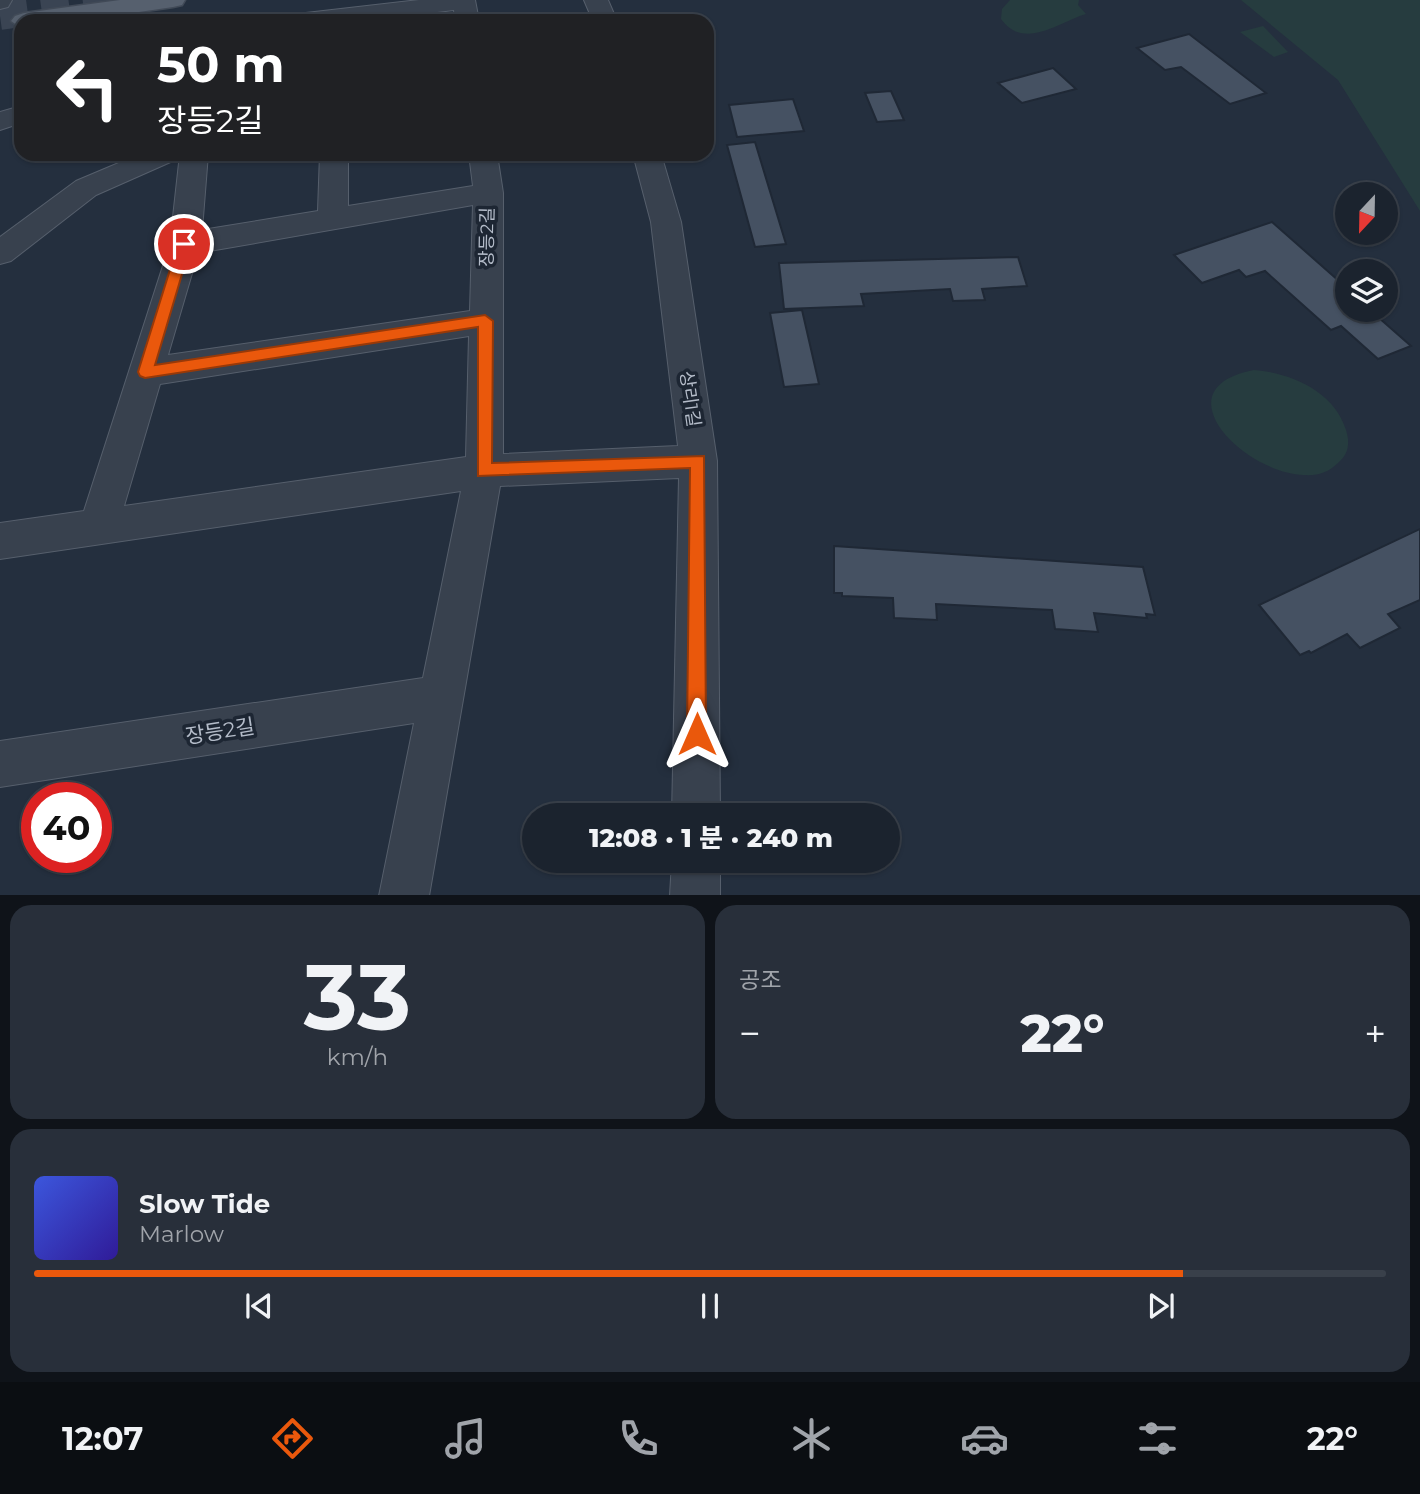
<!DOCTYPE html>
<html lang="ko">
<head>
<meta charset="utf-8">
<style>
  :root { --surface:#1b232e; --page:#282f3a; --text:#f1f3f6; --muted:#a0a4aa; --line:#39404a; --accent:#ea580c }
  body { margin:0; font-family:Montserrat,"Noto Sans KR",sans-serif; background:var(--page); color:var(--text); height:100vh; display:flex; flex-direction:column; font-size:26px; white-space:nowrap }
  * { box-sizing:border-box; margin:0 }
  p { font-size:23px; color:var(--muted) }
  .icon { flex:none; width:38px; height:38px; fill:none; stroke:currentColor; stroke-width:2; stroke-linecap:round; stroke-linejoin:round }
  .map { position:relative; height:895px; overflow:hidden }
  .details { display:flex; flex-direction:column; gap:10px; padding:10px; background:#0f1319; flex:1 }
  .details>* { flex:none }
  .banner { position:absolute; left:14px; top:14px; width:700px; height:147px; border-radius:21px; box-shadow:0 2px 5px #0004,0 0 0 2px var(--line); background:#202124; color:#fff; overflow:hidden }
  .needle { width:46px; rotate:202deg }
  .controls { position:absolute; left:1335px; top:182px; display:grid; gap:14px }
  .controls a { display:grid; place-items:center; width:63px; height:63px; border-radius:50%; background:var(--surface); box-shadow:0 2px 5px #0004,0 0 0 2px var(--line); font-size:35px }
  .speed { position:absolute; left:21px; top:782px; display:flex; gap:14px; font-size:35px; font-weight:700; text-align:center }
  .speed>* { display:grid; place-content:center; width:91px; height:91px; border-radius:50%; background:var(--surface); box-shadow:0 2px 5px #0004,0 0 0 2px var(--line); line-height:1 }
  .speed .limit { border:10px solid #d22; background:#fff; color:#111 }
  .pin { position:absolute; display:grid; place-items:center; width:60px; height:60px; color:#fff; margin:-30px; border:4px solid #fff; border-radius:50%; box-shadow:0 2px 7px #0007 }
  .me { position:absolute; width:77px; margin:-38px; rotate:0deg; stroke-linejoin:round; filter:drop-shadow(0 0 5px #0008) }
  .turn { display:flex; align-items:center; gap:24px; height:147px; padding:0 28px; font-size:32px }
  .turn .icon { width:91px; height:91px; stroke-width:2.5 }
  .turn b { display:block; font-size:49px; line-height:60px }
  .big { font-size:52px; font-weight:800; line-height:1.1 }
  .details .tile { flex:1; display:flex; flex-direction:column; justify-content:center; gap:10px; min-width:0; padding:0 24px; border-radius:21px; background:var(--page) }
  .details .dial { align-items:center; gap:0 }
  .dial b { font-size:91px; line-height:1 }
  .song { display:flex; align-items:center; gap:21px }
  .cover { width:84px; height:84px; border-radius:10px; background:linear-gradient(135deg,hsl(230 70% 55%),hsl(250 70% 35%)) }
  .played { height:7px; border-radius:4px; background:linear-gradient(90deg,var(--accent) 85%,var(--line) 85%) }
  .keys { display:flex; justify-content:space-around; direction:ltr }
  .heat { display:flex; justify-content:space-between; align-items:center; font-size:38px; direction:ltr }
  .details .tiles { flex:1; display:grid; gap:10px; grid-template-columns:1fr 1fr }
  .tile:last-child { grid-column:span 2 }
  .trip { position:absolute; left:522px; top:803px; width:378px; height:70px; border-radius:35px; background:var(--surface); box-shadow:0 2px 5px #0004,0 0 0 2px var(--line); font-weight:800; line-height:70px; text-align:center }
  .menu { display:flex; height:112px; justify-content:space-around; align-items:center; background:#0b0e12; color:var(--muted) }
  .menu .icon { width:49px; height:49px }
  .menu .selected { color:var(--accent) }
  .menu b { font-size:32px; color:var(--text) }
  .map>svg:first-child { display:block }
  .green { fill:#263c3f }
  .building { fill:#455162; stroke:#1f2835; stroke-width:2 }
  .lines { fill:none; stroke-linecap:round; stroke-linejoin:round }
  .major-tunnel { stroke:#3a4453; stroke-width:28; stroke-dasharray:28 14; stroke-linecap:butt }
  .minor-casing { stroke:#565f6c; stroke-width:2 }
  .major-casing { stroke:#414a57; stroke-width:3 }
  .minor { fill:#38414e; fill-rule:evenodd }
  .major { fill:#56606e; fill-rule:evenodd }
  .route { fill:#ea580c; stroke:#983908; stroke-width:2 }
  .labels { text-anchor:middle; dominant-baseline:central; stroke-width:7; stroke-linejoin:round; paint-order:stroke }
  .street-label { font-size:18px; fill:#b4bcc9; stroke:#1d2633 }
  .near-street-label { font-size:21px; fill:#b4bcc9; stroke:#1d2633 }
</style>
</head>
<body>
<div class="map">
<svg width="1420" height="896" viewBox="0 0 1420 896">
  <rect width="100%" height="100%" fill="#242f3e"/>
  <g class="green">
    <path d="M 1010,0 L 1079,0 L 1078,5 L 1086,14 C 1059,22 1024,51 1001,19 L 1002,9 Z"/>
    <polygon points="1241,0 1420,0 1420,211 1338,80"/>
    <polygon points="1263,26 1288,52 1274,57 1240,32"/>
    <path d="M 1254,370 C 1291,373 1334,391 1346,430 C 1350,443 1349,454 1338,463 C 1329,472 1318,476 1304,475 C 1243,473 1159,388 1254,370 Z"/>
  </g>
  <g class="building">
    <polygon points="1189,34 1266,93 1230,104 1181,67 1165,70 1137,48"/>
    <polygon points="1053,68 1076,89 1022,103 998,83"/>
    <polygon points="891,91 904,120 877,122 865,93"/>
    <polygon points="793,99 804,131 737,137 729,105"/>
    <polygon points="755,142 786,244 755,247 727,145"/>
    <polygon points="1272,222 1348,289 1348,310 1370,310 1411,346 1378,359 1341,326 1331,330 1265,271 1246,277 1239,270 1202,283 1174,255"/>
    <polygon points="1018,257 1027,286 982,289 985,300 953,301 950,289 861,294 864,306 784,309 779,263"/>
    <polygon points="802,310 819,384 784,387 770,313"/>
    <polygon points="1420,529 1420,600 1388,614 1400,628 1360,648 1347,634 1311,653 1309,651 1300,655 1259,605"/>
    <polygon points="834,546 1143,567 1155,615 1146,614 1147,618 1094,613 1098,632 1055,629 1052,610 936,604 937,620 894,618 893,598 842,596 842,593 834,593"/>
  </g>
  <g class="lines">
    <polyline class="major-tunnel" points="0,16 116,0"/>
    <defs>
      <g id="minor">
        <polygon points="0,0 12,0 8,7 0,9"/>
        <polygon points="419,0 475,0 479,21 455,21 454,10 361,21 285,21 288,16 297,14"/>
        <polygon points="584,0 608,0 617,21 593,21"/>
        <polygon points="21,106 21,123 0,130 0,112"/>
        <polygon points="140,154 179,154 175,160 96,195 11,261 0,264 0,237 76,181"/>
        <path d="M 180,154 L 208,154 L 202,230 L 318,211 L 320,154 L 348,154 L 348,206 L 473,186 L 469,154 L 497,154 L 503,193 L 503,454 L 678,446 L 651,222 L 633,154 L 661,154 L 681,222 L 717,461 L 720,816 L 672,816 L 679,478 L 500,486 L 429,896 L 379,896 L 414,723 L 0,787 L 0,741 L 423,678 L 461,491 L 0,559 L 0,523 L 84,511 L 170,244 ZM 473,205 L 470,311 L 168,355 L 198,253 ZM 469,336 L 466,457 L 124,506 L 160,384 Z"/>
        <polygon points="672,861 720,861 720,896 670,896"/>
      </g>
      <polygon id="major" points="120,0 185,0 182,5 173,7 78,21 21,21 21,28 11,21 15,16 24,13"/>
    </defs>
    <use href="#minor" class="minor-casing"/>
    <use href="#major" class="major-casing"/>
    <use href="#minor" class="minor"/>
    <use href="#major" class="major"/>
  </g>
  <polygon class="route" points="184,239 191,244 155,365 485,315 493,321 492,463 704,456 706,734 704,741 697,744 690,741 687,734 690,468 478,476 478,327 145,378 140,376 138,372 178,244"/>
  <g class="labels">
    <g class="street-label">
      <text transform="translate(487 237) rotate(-89)">장등2길</text>
      <text transform="translate(690 399) rotate(82)">상리1길</text>
    </g>
    <g class="near-street-label">
      <text transform="translate(220 731) rotate(-9)">장등2길</text>
    </g>
  </g>
</svg>
<div class="controls">
<a><svg class="needle" viewBox="-14 -14 28 28"><path d="M0-13l5 13h-10z" fill="#e53935"/><path d="M0 13l5-13h-10z" fill="#a0a4aa"/></svg></a>
<a><svg class="icon" aria-label="layers" viewBox="0 0 24 24"><path d="M12 4l9 5-9 5-9-5zM3 14l9 5 9-5"/></svg></a>
</div>
<div class="speed"><div class="limit">40</div></div>
<div class="pin" style="left:184px;top:244px;background:#d93025"><svg class="icon" aria-label="arrive" viewBox="0 0 24 24"><path d="M6 21V4h12l-3 4 3 4H6"/></svg></div>
<svg class="me" style="left:697px;top:734px" viewBox="-20 -20 40 40"><path d="M0-17L14 15 0 8-14 15z" fill="#ea580c" stroke="#fff" stroke-width="4"/></svg>
<div class="trip">12:08 · 1 분 · 240 m</div>
<div class="banner">
<div class="turn"><svg class="icon" aria-label="left" viewBox="0 0 24 24"><path d="M17 20v-9H6M10 6l-5 5 5 5"/></svg><div><b>50 m</b>장등2길</div></div>
</div>
</div>
<section class="details">
<div class="tiles">
<div class="tile dial"><b>33</b><p>km/h</p></div>
<div class="tile"><p>공조</p>
<div class="heat"><a>−</a><b class="big">22°</b><a>+</a></div>
</div>
<div class="tile">
<div class="song"><i class="cover"></i><div><b>Slow Tide</b><p>Marlow</p></div></div>
<div class="played"></div>
<div class="keys"><svg class="icon" aria-label="previous" viewBox="0 0 24 24"><path d="M18 5L8 12l10 7zM5 5v14"/></svg><svg class="icon" aria-label="pause" viewBox="0 0 24 24"><path d="M8 5v14M16 5v14"/></svg><svg class="icon" aria-label="next" viewBox="0 0 24 24"><path d="M6 5l10 7-10 7zM19 5v14"/></svg></div>
</div>
</div>
</section>
<nav class="menu">
<b>12:07</b>
<svg class="icon selected" aria-label="directions" viewBox="0 0 24 24"><path d="M12 3l9 9-9 9-9-9zM9 14v-3h6M13 9l2 2-2 2"/></svg>
<svg class="icon" aria-label="music" viewBox="0 0 24 24"><path d="M9 18V5l10-2v13"/><circle cx="6" cy="18" r="3"/><circle cx="16" cy="16" r="3"/></svg>
<svg class="icon" aria-label="phone" viewBox="0 0 24 24"><path d="M5 4h4l2 5-3 2q2 4 5 5l2-3 5 2v4C11 20 4 13 5 4z"/></svg>
<svg class="icon" aria-label="climate" viewBox="0 0 24 24"><path d="M12 3v18M4 7l16 10M4 17L20 7"/></svg>
<svg class="icon" aria-label="car" viewBox="0 0 24 24"><path d="M5 17H2v-5l4-1 3-4h7l3 4 3 1v5h-3M9 17h6M6 11h13"/><circle cx="7" cy="17" r="2"/><circle cx="17" cy="17" r="2"/></svg>
<svg class="icon" aria-label="filters" viewBox="0 0 24 24"><path d="M4 7h16M4 17h16"/><circle cx="9" cy="7" r="2"/><circle cx="15" cy="17" r="2"/></svg>
<b>22°</b>
</nav>
</body>
</html>
